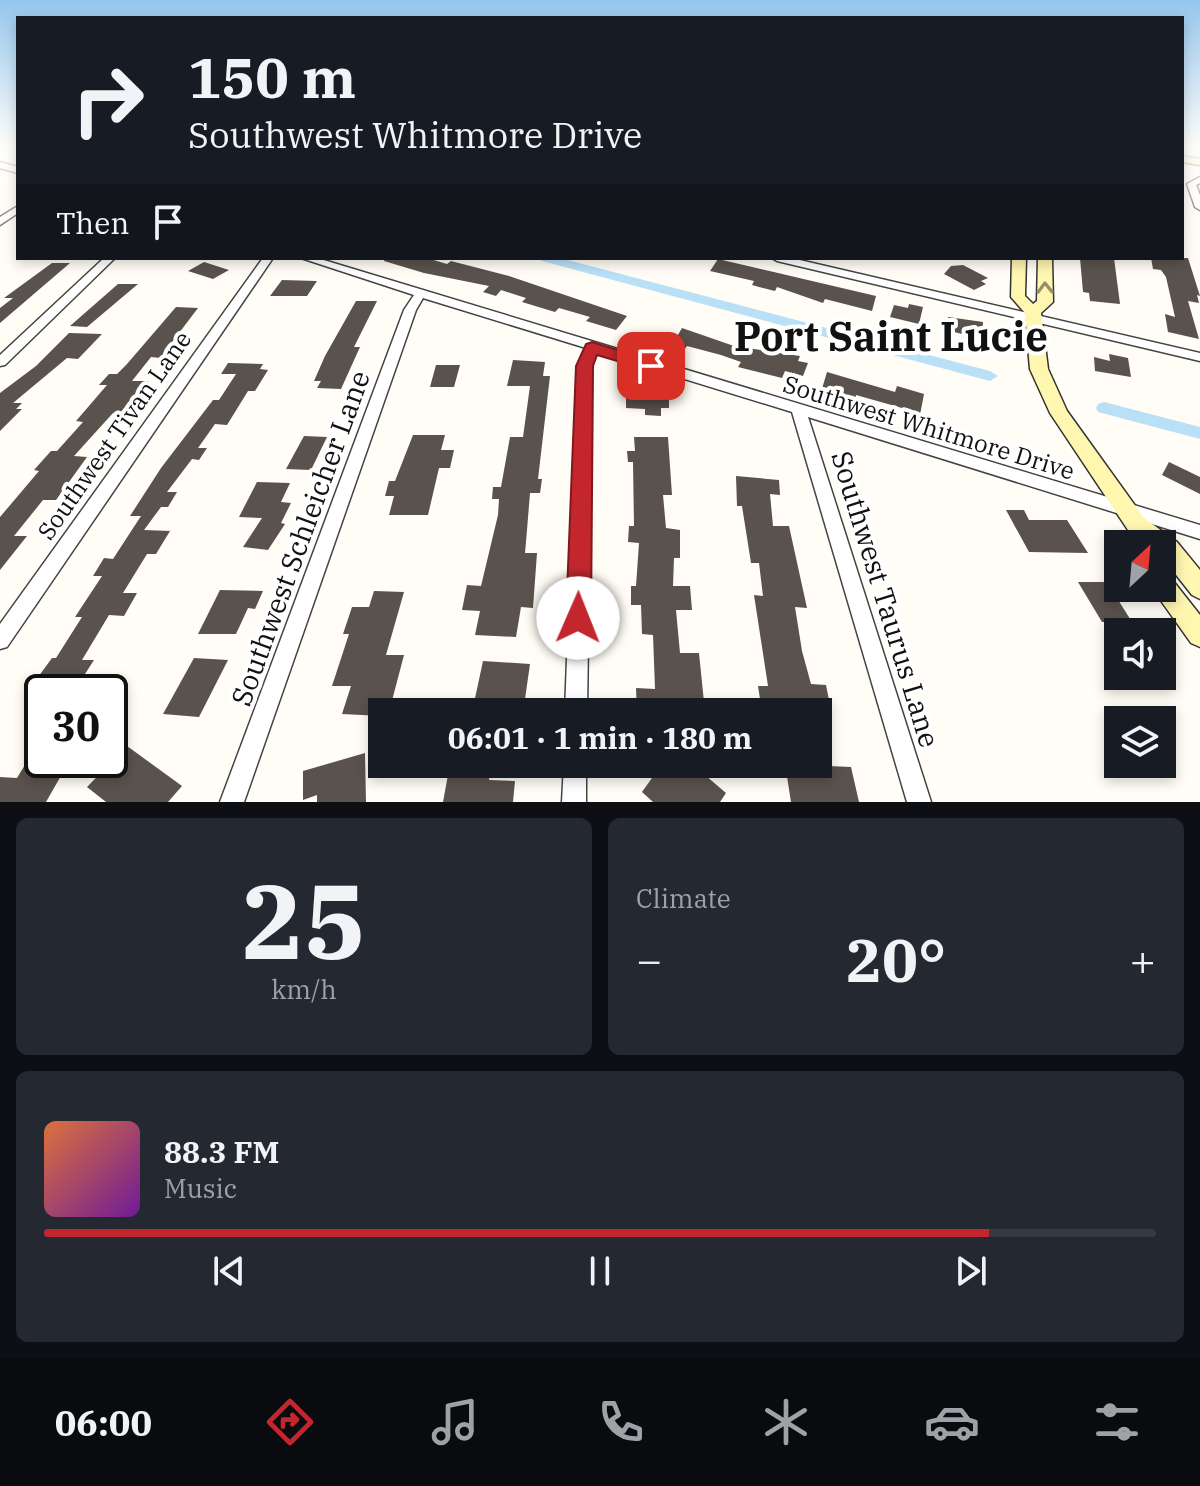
<!DOCTYPE html>
<html lang="en">
<head>
<meta charset="utf-8">
<style>
  :root { --surface:#171b24; --page:#242831; --text:#f1f3f6; --muted:#9ea1a6; --line:#363941; --accent:#c4262e }
  body { margin:0; font-family:"IBM Plex Serif",serif; background:var(--page); color:var(--text); height:100vh; display:flex; flex-direction:column; font-size:30px; white-space:nowrap }
  * { box-sizing:border-box; margin:0 }
  p { font-size:26px; color:var(--muted) }
  .icon { flex:none; width:44px; height:44px; fill:none; stroke:currentColor; stroke-width:2; stroke-linecap:round; stroke-linejoin:round }
  .map { position:relative; height:802px; overflow:hidden }
  .details { display:flex; flex-direction:column; gap:16px; padding:16px; background:#0d0f14; flex:1 }
  .details>* { flex:none }
  .hud { position:absolute; left:16px; top:16px; width:1168px; height:244px; border-radius:0px; box-shadow:0 4px 12px #0003; background:#171b24; color:var(--text); overflow:hidden }
  .needle { width:52px; rotate:26deg }
  .controls { position:absolute; left:1104px; top:530px; display:grid; gap:16px }
  .controls a { display:grid; place-items:center; width:72px; height:72px; border-radius:0px; background:var(--surface); box-shadow:0 4px 12px #0003; font-size:40px }
  .speed { position:absolute; left:24px; top:674px; display:flex; gap:16px; font-size:40px; font-weight:700; text-align:center }
  .speed>* { display:grid; place-content:center; width:104px; height:104px; border-radius:50%; background:var(--surface); box-shadow:0 4px 12px #0003; line-height:1 }
  .speed .limit { border:4px solid #111; border-radius:12px; background:#fff; color:#111 }
  .pin { position:absolute; display:grid; place-items:center; width:68px; height:68px; color:#fff; margin:-34px; border-radius:16px; box-shadow:0 4px 12px #0006 }
  .me { position:absolute; width:88px; margin:-44px; rotate:1deg; stroke-linejoin:round; filter:drop-shadow(0 0 6px #0008) }
  .turn { display:flex; align-items:center; gap:28px; height:168px; padding:0 40px; font-size:36px }
  .turn .icon { width:104px; height:104px; stroke-width:2.5 }
  .turn b { display:block; font-size:56px; line-height:68px }
  .then { display:flex; align-items:center; height:76px; padding:0 40px; background:#0003; gap:16px; font-size:30px }
  .big { font-size:60px; font-weight:800; line-height:1.1 }
  .details .widget { flex:1; display:flex; flex-direction:column; justify-content:center; gap:12px; min-width:0; padding:0 28px; border-radius:12px; background:var(--page) }
  .details .dial { align-items:center; gap:0 }
  .dial b { font-size:104px; line-height:1 }
  .song { display:flex; align-items:center; gap:24px }
  .cover { width:96px; height:96px; border-radius:12px; background:linear-gradient(135deg,hsl(20 70% 55%),hsl(280 70% 35%)) }
  .played { height:8px; border-radius:4px; background:linear-gradient(90deg,var(--accent) 85%,var(--line) 85%) }
  .keys { display:flex; justify-content:space-around; direction:ltr }
  .heat { display:flex; justify-content:space-between; align-items:center; font-size:44px; direction:ltr }
  .details .tiles { flex:1; display:grid; gap:16px; grid-template-columns:1fr 1fr }
  .widget:last-child { grid-column:span 2 }
  .trip { position:absolute; left:368px; top:698px; width:464px; height:80px; border-radius:0px; background:var(--surface); box-shadow:0 4px 12px #0003; font-weight:800; line-height:80px; text-align:center }
  .tabs { display:flex; height:128px; justify-content:space-around; align-items:center; background:#090b0e; color:var(--muted) }
  .tabs .icon { width:56px; height:56px }
  .tabs .current { color:var(--accent) }
  .tabs b { font-size:36px; color:var(--text) }
  .map>svg:first-child { display:block }
  .lines { fill:none; stroke-linecap:round; stroke-linejoin:round }
  .canal { fill:#b9e0f7; fill-rule:evenodd }
  .building { fill:#5a524d }
  .minor-casing { stroke:#444; stroke-width:3 }
  .secondary-casing { stroke:#333; stroke-width:3 }
  .minor { fill:#fff; fill-rule:evenodd }
  .secondary { fill:#fff6b0; fill-rule:evenodd }
  .oneway { stroke:#948f68 }
  .route { fill:#c4262e; stroke:#7f191e; stroke-width:2 }
  .labels { text-anchor:middle; dominant-baseline:central; stroke-width:8; stroke-linejoin:round; paint-order:stroke }
  .street-label { font-size:24px; fill:#111; stroke:#fff }
  .near-street-label { font-size:28px; fill:#111; stroke:#fff }
  .town-label { font-size:40px; font-weight:bold; fill:#111; stroke:#fff }
</style>
</head>
<body>
<div class="map">
<svg width="1200" height="802" viewBox="0 0 1200 802">
  <rect width="100%" height="100%" fill="#fffdf5"/>
  <g class="lines">
    <g class="canal">
      <polygon points="540,258 560,258 990,371 998,376 990,381 542,261"/>
      <polygon points="1104,402 1200,427 1200,439 1098,412 1096,408 1098,404"/>
    </g>
  </g>
  <g class="building">
    <polygon points="385,258 427,258 447,264 451,261 509,276 627,316 616,330 586,321 590,317 559,308 555,312 522,302 526,298 501,290 496,296 483,292 489,286 424,273 384,261"/>
    <polygon points="1080,258 1114,258 1120,304 1090,301 1089,293 1083,292"/>
    <polygon points="1151,258 1188,258 1200,296 1197,295 1199,303 1188,301 1199,339 1168,332 1165,314 1175,317 1166,277 1161,270 1153,269"/>
    <polygon points="718,259 876,296 872,311 825,299 823,303 777,287 775,291 759,287 752,285 754,281 710,271"/>
    <polygon points="204,262 229,270 213,279 188,271"/>
    <polygon points="52,263 70,263 0,323 0,308 13,298 4,298"/>
    <polygon points="963,265 988,278 981,281 986,284 974,290 944,274 951,266"/>
    <polygon points="282,280 317,281 307,296 270,296"/>
    <polygon points="118,284 138,284 87,327 70,326"/>
    <polygon points="356,301 377,301 354,347 360,347 341,389 317,388 321,381 314,381 325,356"/>
    <polygon points="909,304 923,307 919,324 890,317 894,305 908,308"/>
    <polygon points="176,307 198,308 160,358 151,357 132,381 149,381 123,413 113,413 74,456 87,457 56,500 43,500 14,536 27,536 0,570 0,517 39,471 34,470 51,451 57,451 83,422 76,421 107,385 99,385 109,374 117,374 127,364"/>
    <polygon points="948,317 983,322 982,339 946,330"/>
    <polygon points="682,328 734,346 800,356 798,361 808,363 803,376 785,371 782,378 738,367 741,362 721,355 687,346 684,350 671,347"/>
    <polygon points="69,333 102,334 78,359 67,358 13,403 22,403 16,409 22,409 0,431 0,393 36,366"/>
    <polygon points="1109,354 1128,358 1131,377 1095,371 1094,357 1110,361"/>
    <polygon points="513,360 545,362 543,376 550,376 538,479 542,479 540,493 530,493 527,530 525,553 537,553 533,608 521,607 516,637 475,635 480,611 462,610 467,585 481,586 498,515 499,499 492,499 493,487 501,487 510,437 523,437 530,386 507,386"/>
    <polygon points="228,363 263,364 260,369 268,370 255,391 248,391 227,425 215,424 198,448 207,448 199,460 192,459 167,492 177,492 168,507 161,507 144,530 170,531 156,554 147,554 123,593 137,593 124,616 109,615 82,660 94,660 85,674 97,675 86,692 45,692 47,689 30,688 52,658 56,658 82,617 75,617 102,576 93,576 104,558 113,559 141,516 130,516 161,468 213,400 219,400 236,374 221,374"/>
    <polygon points="436,365 460,365 454,387 430,387"/>
    <polygon points="827,372 895,392 897,386 924,394 919,420 901,415 902,408 856,395 855,401 821,392"/>
    <polygon points="626,390 669,394 669,408 661,408 661,416 645,415 645,409 626,408"/>
    <polygon points="413,435 445,435 441,450 454,450 450,468 439,468 428,515 389,515 394,496 385,496 389,481 395,481"/>
    <polygon points="304,436 327,437 311,470 286,469"/>
    <polygon points="634,437 668,437 672,495 663,495 666,528 680,530 680,558 674,558 673,586 690,586 692,610 676,610 680,653 699,653 705,712 637,712 636,688 655,689 653,635 642,634 641,605 631,605 631,586 636,586 639,543 628,542 629,526 634,526 633,462 628,462 627,451 635,451"/>
    <polygon points="1169,462 1200,477 1200,494 1162,475"/>
    <polygon points="736,476 779,480 780,495 770,494 773,526 789,526 807,608 795,607 802,651 811,684 826,685 832,715 762,712 758,686 768,686 754,595 763,596 759,563 751,563 742,506 737,506"/>
    <polygon points="257,482 290,483 281,502 291,503 281,523 285,524 268,550 243,547 262,518 239,517"/>
    <polygon points="1006,510 1024,510 1029,520 1067,520 1088,553 1029,552"/>
    <polygon points="1078,582 1118,582 1118,596 1115,595 1132,622 1102,622"/>
    <polygon points="220,590 263,591 255,609 248,608 236,634 198,634"/>
    <polygon points="374,591 404,592 386,655 404,655 389,712 382,712 382,716 342,714 351,686 332,686 349,634 343,634 352,607 369,607"/>
    <polygon points="194,658 228,660 199,717 163,714"/>
    <polygon points="483,661 530,664 524,706 474,703"/>
    <polygon points="127,746 182,786 168,802 106,802 87,787"/>
    <polygon points="365,753 366,802 317,802 317,795 303,800 303,771"/>
    <polygon points="31,755 42,756 42,760 70,760 46,802 0,802 0,777 17,778"/>
    <polygon points="450,764 491,764 489,780 515,781 513,802 443,802"/>
    <polygon points="662,764 692,764 726,793 720,802 653,802 642,792"/>
    <polygon points="785,764 851,767 859,802 791,802"/>
  </g>
  <g class="lines">
    <defs>
      <g id="minor">
        <polygon points="0,162 18,167 18,173 0,168"/>
        <polygon points="1200,177 1200,183 1196,185 1200,195 1200,210 1195,207 1187,184"/>
        <polygon points="18,206 18,213 0,225 0,217"/>
        <polygon points="104,258 115,258 5,365 0,366 0,355"/>
        <polygon points="263,258 273,258 7,647 0,649 0,624"/>
        <polygon points="301,258 317,258 1200,525 1200,539 808,417 931,802 907,802 792,412 597,352 592,366 587,712 565,712 578,366 586,348 423,298 416,310 244,802 220,802 404,310 414,295"/>
        <polygon points="772,258 791,258 1200,353 1200,361 777,261"/>
        <polygon points="564,764 586,764 586,802 562,802"/>
      </g>
      <g id="secondary">
        <polygon points="1182,156 1200,159 1200,165 1182,162"/>
        <polygon points="1012,258 1026,258 1025,296 1033,304 1037,301 1038,258 1052,258 1053,302 1041,313 1048,369 1067,411 1144,518 1177,542 1200,570 1200,599 1192,595 1162,557 1162,544 1146,544 1128,530 1050,413 1030,369 1025,313 1011,297"/>
        <polygon points="1162,574 1170,577 1200,615 1200,647 1191,643 1154,591 1152,588 1162,588"/>
      </g>
    </defs>
    <use href="#minor" class="minor-casing"/>
    <use href="#secondary" class="secondary-casing"/>
    <use href="#minor" class="minor"/>
    <use href="#secondary" class="secondary"/>
  </g>
  <defs><path id="oneway-chevron" d="M-2-3.5L2.5 0L-2 3.5" fill="none" stroke-width="1.6" stroke-linecap="round" stroke-linejoin="round" transform="scale(2)"/></defs>
  <use class="oneway" href="#oneway-chevron" transform="translate(1045 288) rotate(-91)"/>
  <linearGradient id="sky" x2="0" y2="1"><stop stop-color="#95c6ee"/><stop offset="0.57" stop-color="#fffefa"/><stop offset="1" stop-color="#fffefa" stop-opacity="0"/></linearGradient>
  <rect width="1200" height="260" fill="url(#sky)"/>
  <polygon class="route" points="592,342 657,362 660,366 651,371 597,355 593,366 591,618 587,626 578,629 570,626 566,618 576,366 586,344"/>
  <g class="labels">
    <g class="street-label">
      <text transform="translate(929 427) rotate(17)">Southwest Whitmore Drive</text>
      <text transform="translate(114 435) rotate(-55)">Southwest Tivan Lane</text>
    </g>
    <g class="near-street-label">
      <text transform="translate(300 538) rotate(-70)">Southwest Schleicher Lane</text>
      <text transform="translate(886 599) rotate(73)">Southwest Taurus Lane</text>
    </g>
    <g class="town-label">
      <text x="891" y="336">Port Saint Lucie</text>
    </g>
  </g>
</svg>
<div class="controls">
<a><svg class="needle" viewBox="-14 -14 28 28"><path d="M0-13l5 13h-10z" fill="#e53935"/><path d="M0 13l5-13h-10z" fill="#9ea1a6"/></svg></a>
<a><svg class="icon" aria-label="sound" viewBox="0 0 24 24"><path d="M4 9h4l5-4v14l-5-4H4zM17 9q2 3 0 6"/></svg></a>
<a><svg class="icon" aria-label="layers" viewBox="0 0 24 24"><path d="M12 4l9 5-9 5-9-5zM3 14l9 5 9-5"/></svg></a>
</div>
<div class="speed"><div class="limit">30</div></div>
<div class="pin" style="left:651px;top:366px;background:#d93025"><svg class="icon" aria-label="arrive" viewBox="0 0 24 24"><path d="M6 21V4h12l-3 4 3 4H6"/></svg></div>
<svg class="me" style="left:578px;top:618px" viewBox="-20 -20 40 40"><circle r="19" fill="#fff"/><path d="M0-13L10 11 0 6-10 11z" fill="#c4262e"/></svg>
<div class="trip">06:01 · 1 min · 180 m</div>
<div class="hud">
<div class="turn"><svg class="icon" aria-label="right" viewBox="0 0 24 24"><path d="M7 20v-9h11M14 6l5 5-5 5"/></svg><div><b>150 m</b>Southwest Whitmore Drive</div></div>
<div class="then">Then<svg class="icon" aria-label="arrive" viewBox="0 0 24 24"><path d="M6 21V4h12l-3 4 3 4H6"/></svg></div>
</div>
</div>
<section class="details">
<div class="tiles">
<div class="widget dial"><b>25</b><p>km/h</p></div>
<div class="widget"><p>Climate</p>
<div class="heat"><a>−</a><b class="big">20°</b><a>+</a></div>
</div>
<div class="widget">
<div class="song"><i class="cover"></i><div><b>88.3 FM</b><p>Music</p></div></div>
<div class="played"></div>
<div class="keys"><svg class="icon" aria-label="previous" viewBox="0 0 24 24"><path d="M18 5L8 12l10 7zM5 5v14"/></svg><svg class="icon" aria-label="pause" viewBox="0 0 24 24"><path d="M8 5v14M16 5v14"/></svg><svg class="icon" aria-label="next" viewBox="0 0 24 24"><path d="M6 5l10 7-10 7zM19 5v14"/></svg></div>
</div>
</div>
</section>
<nav class="tabs">
<b>06:00</b>
<svg class="icon current" aria-label="directions" viewBox="0 0 24 24"><path d="M12 3l9 9-9 9-9-9zM9 14v-3h6M13 9l2 2-2 2"/></svg>
<svg class="icon" aria-label="music" viewBox="0 0 24 24"><path d="M9 18V5l10-2v13"/><circle cx="6" cy="18" r="3"/><circle cx="16" cy="16" r="3"/></svg>
<svg class="icon" aria-label="phone" viewBox="0 0 24 24"><path d="M5 4h4l2 5-3 2q2 4 5 5l2-3 5 2v4C11 20 4 13 5 4z"/></svg>
<svg class="icon" aria-label="climate" viewBox="0 0 24 24"><path d="M12 3v18M4 7l16 10M4 17L20 7"/></svg>
<svg class="icon" aria-label="car" viewBox="0 0 24 24"><path d="M5 17H2v-5l4-1 3-4h7l3 4 3 1v5h-3M9 17h6M6 11h13"/><circle cx="7" cy="17" r="2"/><circle cx="17" cy="17" r="2"/></svg>
<svg class="icon" aria-label="filters" viewBox="0 0 24 24"><path d="M4 7h16M4 17h16"/><circle cx="9" cy="7" r="2"/><circle cx="15" cy="17" r="2"/></svg>
</nav>
</body>
</html>
